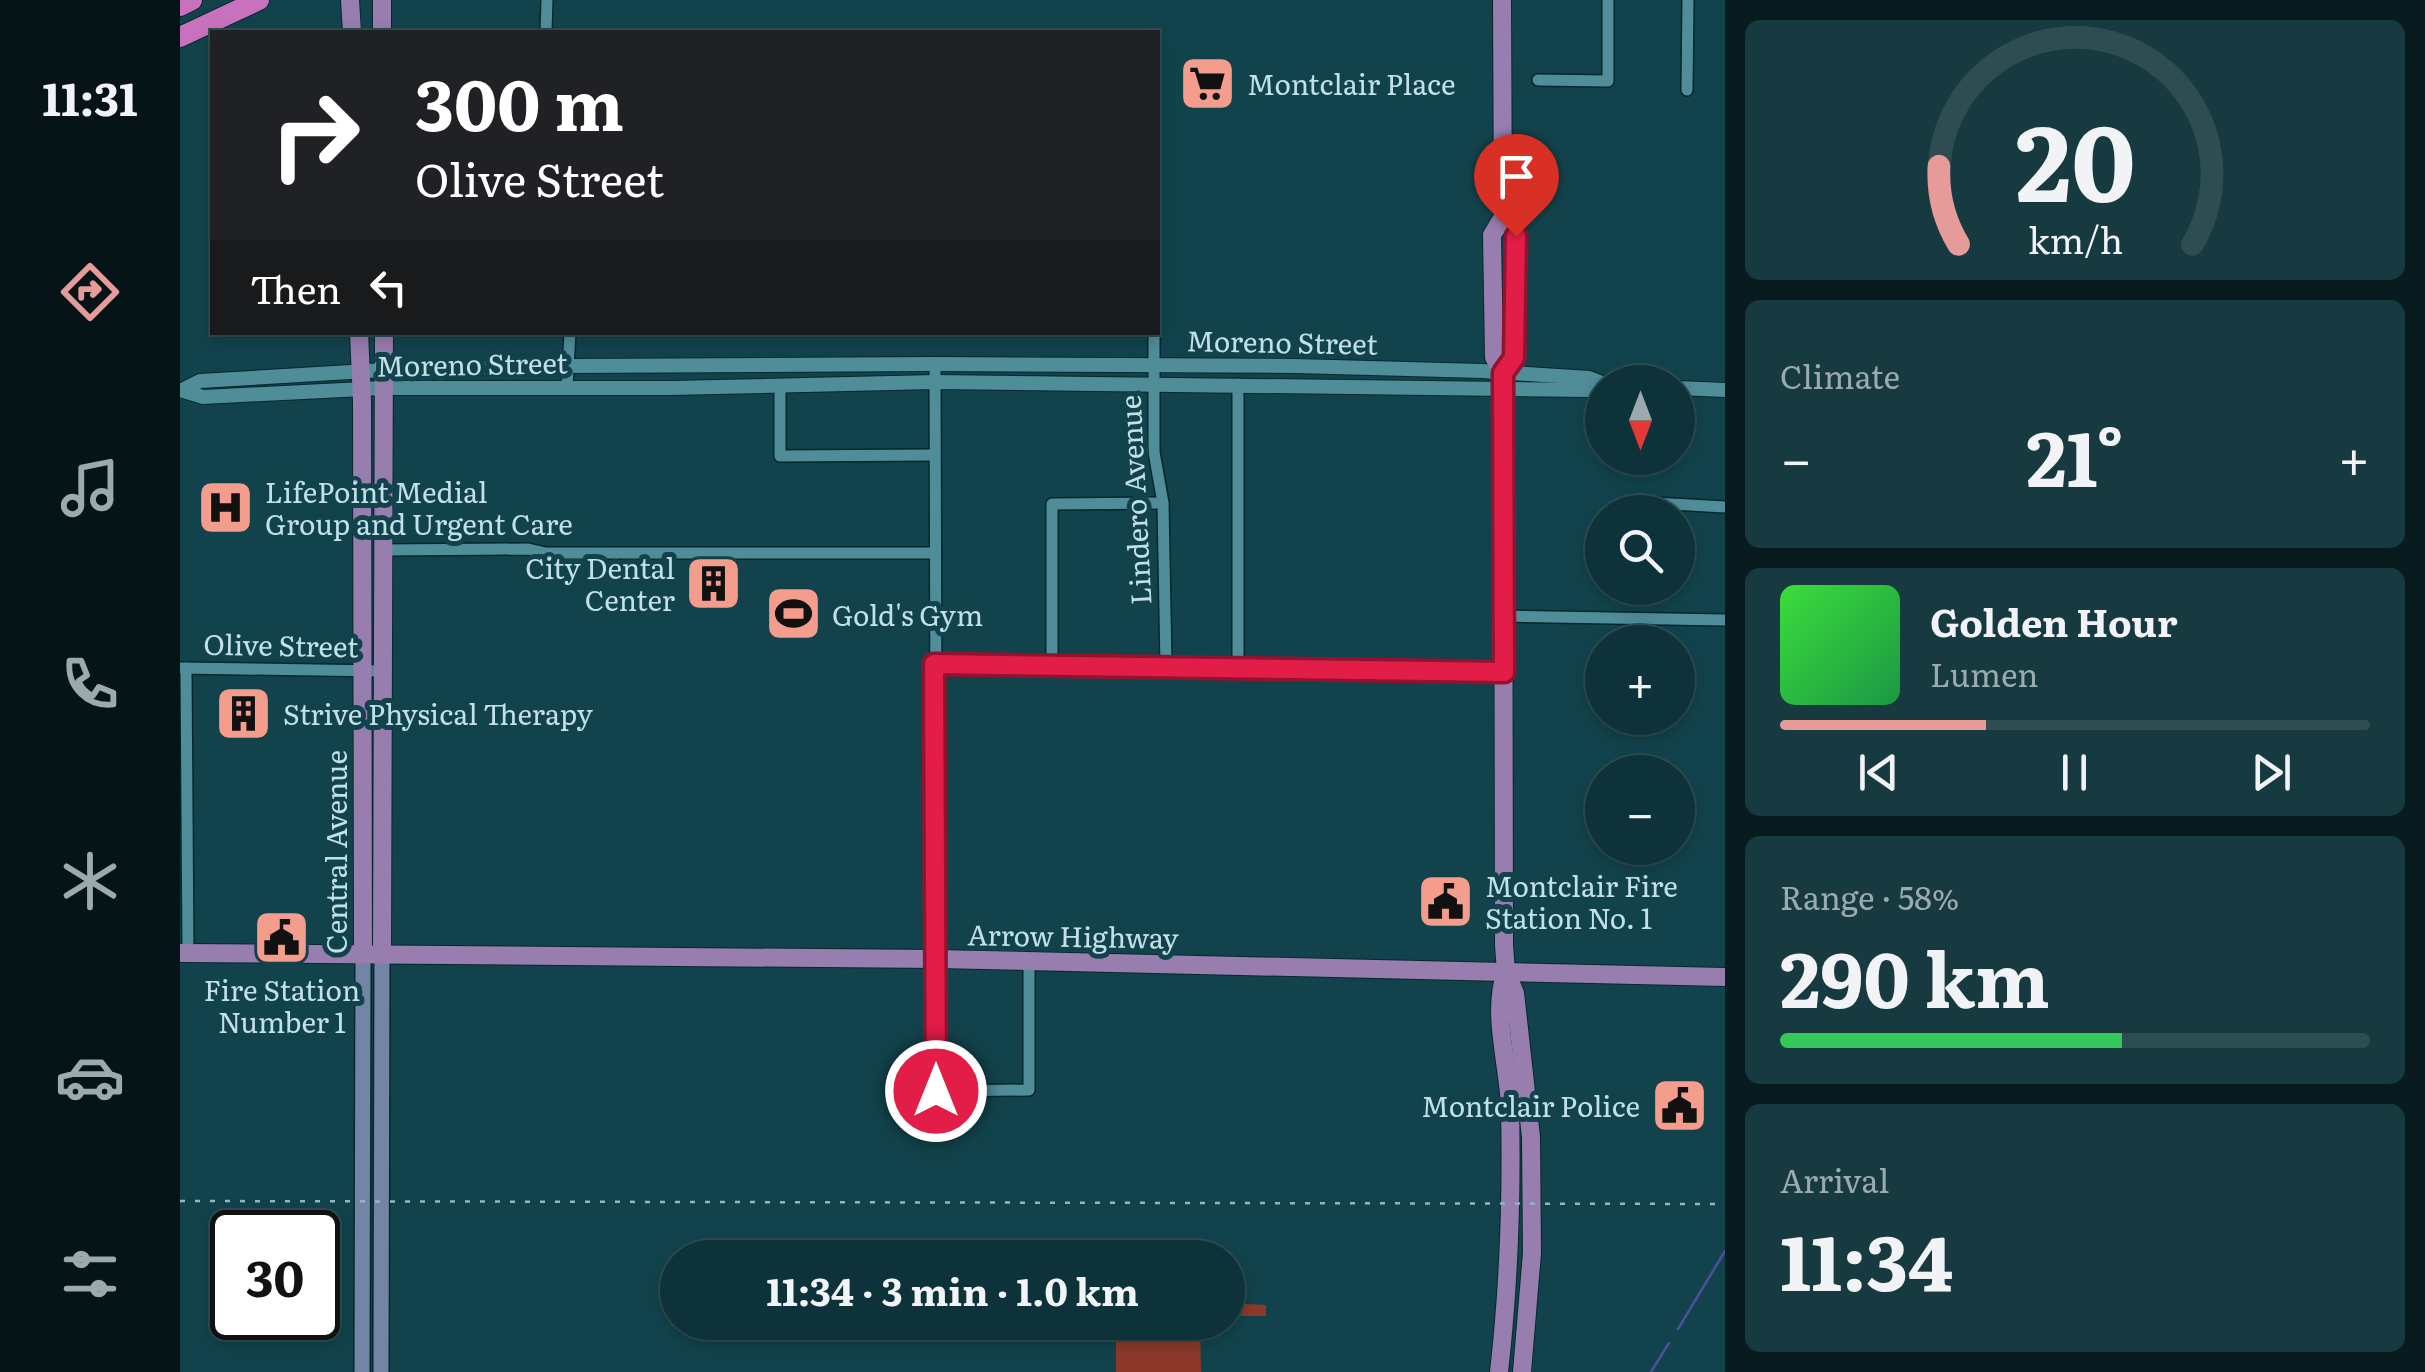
<!DOCTYPE html>
<html lang="en">
<head>
<meta charset="utf-8">
<style>
  :root { --surface:#0e3239; --page:#173a41; --text:#f1f3f6; --muted:#9baaae; --line:#2e4d53; --accent:#e69b98 }
  body { margin:0; font-family:Literata,serif; background:var(--page); color:var(--text); height:100vh; display:flex; flex-direction:column; font-size:38px; white-space:nowrap }
  * { box-sizing:border-box; margin:0 }
  p { font-size:32px; color:var(--muted) }
  .icon { flex:none; width:55px; height:55px; fill:none; stroke:currentColor; stroke-width:2; stroke-linecap:round; stroke-linejoin:round }
  .map { position:relative; flex:1; overflow:hidden }
  .sheet { display:flex; flex-direction:column; gap:20px; padding:20px; background:#081c1f; width:700px }
  .sheet>* { flex:none }
  .hud { position:absolute; left:30px; top:30px; width:950px; height:305px; border-radius:0px; box-shadow:0 5px 15px #0003,0 0 0 2px var(--line); background:#202124; color:#fff; overflow:hidden }
  .needle { width:65px; rotate:180deg }
  .fabs { position:absolute; left:1405px; top:365px; display:grid; gap:20px }
  .fabs a { display:grid; place-items:center; width:110px; height:110px; border-radius:50%; background:var(--surface); box-shadow:0 5px 15px #0003,0 0 0 2px var(--line); font-size:50px }
  .speed { position:absolute; left:30px; top:1210px; display:flex; gap:20px; font-size:50px; font-weight:700; text-align:center }
  .speed>* { display:grid; place-content:center; width:130px; height:130px; border-radius:50%; background:var(--surface); box-shadow:0 5px 15px #0003,0 0 0 2px var(--line); line-height:1 }
  .speed .limit { border:5px solid #111; border-radius:15px; background:#fff; color:#111 }
  .pin { position:absolute; display:grid; place-items:center; width:85px; height:85px; color:#fff; margin:-102px -42px; border-radius:50% 50% 50% 0; rotate:-45deg; box-shadow:0 0 10px #0007 }
  .pin .icon { rotate:45deg }
  .me { position:absolute; width:110px; margin:-55px; rotate:0deg; stroke-linejoin:round; filter:drop-shadow(0 0 8px #0008) }
  .turn { display:flex; align-items:center; gap:35px; height:210px; padding:0 40px; font-size:45px }
  .turn .icon { width:130px; height:130px; stroke-width:2.5 }
  .turn b { display:block; font-size:70px; line-height:85px }
  .then { display:flex; align-items:center; height:95px; padding:0 40px; background:#0003; gap:20px; font-size:38px }
  .big { font-size:75px; font-weight:700; line-height:1.1 }
  .sheet .tile { flex:1; display:flex; flex-direction:column; justify-content:center; gap:15px; min-width:0; padding:0 35px; border-radius:15px; background:var(--page) }
  .sheet .dial { align-items:center; gap:0 }
  .dial svg { height:260px; overflow:visible; fill:none; stroke:var(--line); stroke-width:7; stroke-linecap:round; text-anchor:middle }
  .dial text { fill:var(--text); stroke:none }
  .song { display:flex; align-items:center; gap:30px }
  .cover { width:120px; height:120px; border-radius:15px; background:linear-gradient(135deg,hsl(120 70% 55%),hsl(140 70% 35%)) }
  .played { height:10px; border-radius:5px; background:linear-gradient(90deg,var(--accent) 35%,var(--line) 35%) }
  .keys { display:flex; justify-content:space-around; direction:ltr }
  .heat { display:flex; justify-content:space-between; align-items:center; font-size:55px; direction:ltr }
  .charge { height:15px; border-radius:8px; background:linear-gradient(90deg,#34c759 58%,var(--line) 0) }
  .trip { position:absolute; left:480px; top:1240px; width:585px; height:100px; border-radius:50px; background:var(--surface); box-shadow:0 5px 15px #0003,0 0 0 2px var(--line); font-weight:700; line-height:100px; text-align:center }
  main { display:flex; flex:1; min-height:0 }
  .menu { display:flex; flex-direction:column; width:180px; justify-content:space-around; align-items:center; background:#061417; color:var(--muted) }
  .menu .icon { width:70px; height:70px }
  .menu .on { color:var(--accent) }
  .menu b { font-size:45px; color:var(--text) }
  .map>svg:first-child { display:block }
  .green { fill:#8c392b }
  .lines { fill:none; stroke-linecap:round; stroke-linejoin:round }
  .stream { stroke:#4a509b; stroke-width:2.5 }
  .minor-casing { stroke:#05282e; stroke-width:14 }
  .tertiary-casing { stroke:#05282e; stroke-width:16 }
  .secondary-casing { stroke:#05282e; stroke-width:18 }
  .primary-casing { stroke:#05282e; stroke-width:20 }
  .motorway-casing { stroke:#05282e; stroke-width:22 }
  .minor { stroke:#4f8d99; stroke-width:11 }
  .tertiary { stroke:#4f8d99; stroke-width:14 }
  .secondary { stroke:#7385a4; stroke-width:15 }
  .primary { stroke:#987daf; stroke-width:18 }
  .motorway { stroke:#c872bd; stroke-width:20 }
  .rail { stroke:#94b7be; stroke-width:2.5; stroke-dasharray:5 10; stroke-linecap:butt }
  .route-casing { stroke:#92132f; stroke-width:25 }
  .route { stroke:#e11d48; stroke-width:18 }
  .labels { text-anchor:middle; dominant-baseline:central; stroke-width:10; stroke-linejoin:round; paint-order:stroke }
  .poi-label { font-size:28px; fill:#c2e0e7; stroke:#12434c; text-anchor:start }
  .street-label { font-size:28px; fill:#c2e0e7; stroke:#12434c }
</style>
</head>
<body>
<main>
<nav class="menu">
<b>11:31</b>
<svg class="icon on" aria-label="directions" viewBox="0 0 24 24"><path d="M12 3l9 9-9 9-9-9zM9 14v-3h6M13 9l2 2-2 2"/></svg>
<svg class="icon" aria-label="music" viewBox="0 0 24 24"><path d="M9 18V5l10-2v13"/><circle cx="6" cy="18" r="3"/><circle cx="16" cy="16" r="3"/></svg>
<svg class="icon" aria-label="phone" viewBox="0 0 24 24"><path d="M5 4h4l2 5-3 2q2 4 5 5l2-3 5 2v4C11 20 4 13 5 4z"/></svg>
<svg class="icon" aria-label="climate" viewBox="0 0 24 24"><path d="M12 3v18M4 7l16 10M4 17L20 7"/></svg>
<svg class="icon" aria-label="car" viewBox="0 0 24 24"><path d="M5 17H2v-5l4-1 3-4h7l3 4 3 1v5h-3M9 17h6M6 11h13"/><circle cx="7" cy="17" r="2"/><circle cx="17" cy="17" r="2"/></svg>
<svg class="icon" aria-label="filters" viewBox="0 0 24 24"><path d="M4 7h16M4 17h16"/><circle cx="9" cy="7" r="2"/><circle cx="15" cy="17" r="2"/></svg>
</nav>
<div class="map">
<svg width="1545" height="1372" viewBox="0 0 1545 1372">
  <rect width="100%" height="100%" fill="#12434c"/>
  <g class="green">
    <polygon points="1048,1303 1086,1305 1086,1316 1048,1316"/>
    <polygon points="936,1323 1020,1323 1021,1372 936,1372"/>
  </g>
  <g class="lines">
    <g class="stream">
      <polyline points="1498,1329 1545,1251"/>
      <polyline points="1471,1372 1489,1343"/>
    </g>
    <defs>
      <g id="minor">
        <polyline points="366,32 367,0"/>
        <polyline points="1358,80 1428,81 1428,0"/>
        <polyline points="1507,90 1508,0"/>
        <polyline points="974,332 974,452 983,503 986,666"/>
        <polyline points="755,364 757,1091 849,1090 849,961"/>
        <polyline points="1058,384 1058,669"/>
        <polyline points="600,385 600,456 754,455"/>
        <polyline points="387,387 390,332"/>
        <polyline points="1456,502 1545,507"/>
        <polyline points="202,550 348,549 366,553 754,553"/>
        <polyline points="1323,616 1545,620"/>
        <polyline points="754,664 1324,672"/>
        <polyline points="872,664 872,504 983,503"/>
        <polyline points="1,668 201,671"/>
        <polyline points="6,668 8,953"/>
      </g>
      <g id="tertiary">
        <polyline points="1498,388 1545,390"/>
        <polyline points="0,390 23,397 203,388 491,388 755,382 1408,390 1422,387"/>
        <polyline points="2,390 20,381 204,370 390,366 755,364 1115,366 1302,371 1409,378 1422,383"/>
      </g>
      <g id="secondary">
        <polyline points="182,1372 183,954"/>
        <polyline points="201,1372 202,954"/>
      </g>
      <g id="primary">
        <polyline points="170,0 172,32"/>
        <polyline points="1322,0 1323,217 1312,235 1314,357 1323,373 1324,945 1326,972 1335,993 1351,1137 1352,1253 1342,1372"/>
        <polyline points="202,32 202,0"/>
        <polyline points="1323,217 1336,236 1334,358 1323,373"/>
        <polyline points="179,332 182,401 183,954"/>
        <polyline points="0,953 757,959 1545,977"/>
        <polyline points="202,954 204,332"/>
        <path d="M 1319,1372 C 1329,1284 1332,1198 1330,1109 C 1329,1065 1311,1013 1326,972"/>
      </g>
      <g id="motorway">
        <polyline points="0,6 12,0"/>
        <polyline points="0,37 79,0"/>
      </g>
    </defs>
    <use href="#minor" class="minor-casing"/>
    <use href="#tertiary" class="tertiary-casing"/>
    <use href="#secondary" class="secondary-casing"/>
    <use href="#primary" class="primary-casing"/>
    <use href="#motorway" class="motorway-casing"/>
    <use href="#minor" class="minor"/>
    <use href="#tertiary" class="tertiary"/>
    <use href="#secondary" class="secondary"/>
    <use href="#primary" class="primary"/>
    <use href="#motorway" class="motorway"/>
    <polyline class="rail" points="0,1201 1545,1204"/>
  </g>
  <g class="lines">
    <defs>
      <polyline id="route" points="756,1091 754,664 1324,672 1323,373 1334,358 1336,236"/>
    </defs>
    <use href="#route" class="route-casing"/>
    <use href="#route" class="route"/>
  </g>
  <defs>
    <symbol id="supermarket-square" viewBox="-11 -11 22 22"><rect x="-9" y="-9" width="18" height="18" rx="4" fill="#f49d8c" stroke="#12434c"/><path d="M-6-5.5h2.5l.6 2H6L4.5 2H-2.5L-4.4-4H-6ZM-1.5 3.2a1.3 1.3 0 1 0 .1 0ZM3 3.2a1.3 1.3 0 1 0 .1 0Z" fill="#111"/></symbol>
    <symbol id="hospital-square" viewBox="-11 -11 22 22"><rect x="-9" y="-9" width="18" height="18" rx="4" fill="#f49d8c" stroke="#12434c"/><path d="M-5-5h3v3.5h4V-5h3V5h-3V1.5h-4V5h-3Z" fill="#111"/></symbol>
    <symbol id="building-square" viewBox="-11 -11 22 22"><rect x="-9" y="-9" width="18" height="18" rx="4" fill="#f49d8c" stroke="#12434c"/><path d="M-4-6H4V6H1V3H-1V6H-4ZM-2.5-4.3h1.7v1.8h-1.7ZM.8-4.3h1.7v1.8H.8ZM-2.5-1h1.7V.8h-1.7ZM.8-1h1.7V.8H.8Z" fill="#111"/></symbol>
    <symbol id="stadium-square" viewBox="-11 -11 22 22"><rect x="-9" y="-9" width="18" height="18" rx="4" fill="#f49d8c" stroke="#12434c"/><path d="M0-5a6.5 5 0 1 0 0 10a6.5 5 0 1 0 0-10ZM-3.5-1.8h7v3.6h-7Z" fill="#111"/></symbol>
    <symbol id="civic-square" viewBox="-11 -11 22 22"><rect x="-9" y="-9" width="18" height="18" rx="4" fill="#f49d8c" stroke="#12434c"/><path d="M-.6-6.5H3V-4.5H.6V-3L4-1V1h2V6H-6V1h2V-1L-.6-3ZM-1.2 2.5V6h2.4V2.5Z" fill="#111"/></symbol>
  </defs>
  <g fill-rule="evenodd">
    <use href="#supermarket-square" x="996" y="52" width="63" height="63"/>
    <use href="#hospital-square" x="14" y="476" width="63" height="63"/>
    <use href="#building-square" x="502" y="552" width="63" height="63"/>
    <use href="#stadium-square" x="582" y="582" width="63" height="63"/>
    <use href="#building-square" x="32" y="682" width="63" height="63"/>
    <use href="#civic-square" x="1234" y="870" width="63" height="63"/>
    <use href="#civic-square" x="70" y="906" width="63" height="63"/>
    <use href="#civic-square" x="1468" y="1074" width="63" height="63"/>
  </g>
  <g class="labels">
    <g class="poi-label">
      <text x="1067" y="83">Montclair Place</text>
      <text x="85" y="491">LifePoint Medial<tspan x="85" dy="32">Group and Urgent Care</tspan></text>
      <text x="495" y="567" text-anchor="end">City Dental<tspan x="495" dy="32">Center</tspan></text>
      <text x="652" y="614">Gold's Gym</text>
      <text x="103" y="713">Strive Physical Therapy</text>
      <text x="1305" y="885">Montclair Fire<tspan x="1305" dy="32">Station No. 1</tspan></text>
      <text x="102" y="989" text-anchor="middle">Fire Station<tspan x="102" dy="32">Number 1</tspan></text>
      <text x="1460" y="1105" text-anchor="end">Montclair Police</text>
    </g>
    <g class="street-label">
      <text transform="translate(1102 341) rotate(1)">Moreno Street</text>
      <text transform="translate(292 363) rotate(-1)">Moreno Street</text>
      <text transform="translate(954 500) rotate(-93)">Lindero Avenue</text>
      <text transform="translate(101 644) rotate(1)">Olive Street</text>
      <text transform="translate(155 852) rotate(-90)">Central Avenue</text>
      <text transform="translate(893 935) rotate(1)">Arrow Highway</text>
    </g>
  </g>
</svg>
<div class="fabs">
<a><svg class="needle" viewBox="-14 -14 28 28"><path d="M0-13l5 13h-10z" fill="#e53935"/><path d="M0 13l5-13h-10z" fill="#9baaae"/></svg></a>
<a><svg class="icon" aria-label="search" viewBox="0 0 24 24"><circle cx="10" cy="10" r="6"/><path d="M15 15l6 6"/></svg></a>
<a>+</a>
<a>−</a>
</div>
<div class="speed"><div class="limit">30</div></div>
<div class="pin" style="left:1336px;top:236px;background:#d93025"><svg class="icon" aria-label="arrive" viewBox="0 0 24 24"><path d="M6 21V4h12l-3 4 3 4H6"/></svg></div>
<svg class="me" style="left:756px;top:1091px" viewBox="-20 -20 40 40"><circle r="17" fill="#e11d48" stroke="#fff" stroke-width="3"/><path d="M0-11L8 9 0 5-8 9z" fill="#fff"/></svg>
<div class="trip">11:34 · 3 min · 1.0 km</div>
<div class="hud">
<div class="turn"><svg class="icon" aria-label="right" viewBox="0 0 24 24"><path d="M7 20v-9h11M14 6l5 5-5 5"/></svg><div><b>300 m</b>Olive Street</div></div>
<div class="then">Then<svg class="icon" aria-label="left" viewBox="0 0 24 24"><path d="M17 20v-9H6M10 6l-5 5 5 5"/></svg></div>
</div>
</div>
<section class="sheet">
<div class="tile dial"><svg viewBox="0 0 100 80">
<path d="M14 69A42 42 0 1 1 86 69"/>
<path d="M14 69A42 42 0 0 1 8 45" stroke="#e69b98"/>
<text x="50" y="56" font-size="32" font-weight="700">20</text>
<text x="50" y="72" font-size="11">km/h</text>
</svg></div>
<div class="tile"><p>Climate</p>
<div class="heat"><a>−</a><b class="big">21°</b><a>+</a></div>
</div>
<div class="tile">
<div class="song"><i class="cover"></i><div><b>Golden Hour</b><p>Lumen</p></div></div>
<div class="played"></div>
<div class="keys"><svg class="icon" aria-label="previous" viewBox="0 0 24 24"><path d="M18 5L8 12l10 7zM5 5v14"/></svg><svg class="icon" aria-label="pause" viewBox="0 0 24 24"><path d="M8 5v14M16 5v14"/></svg><svg class="icon" aria-label="next" viewBox="0 0 24 24"><path d="M6 5l10 7-10 7zM19 5v14"/></svg></div>
</div>
<div class="tile"><p>Range · 58%</p><b class="big">290 km</b><div class="charge"></div></div>
<div class="tile"><p>Arrival</p><b class="big">11:34</b></div>
</section>
</main>
</body>
</html>
